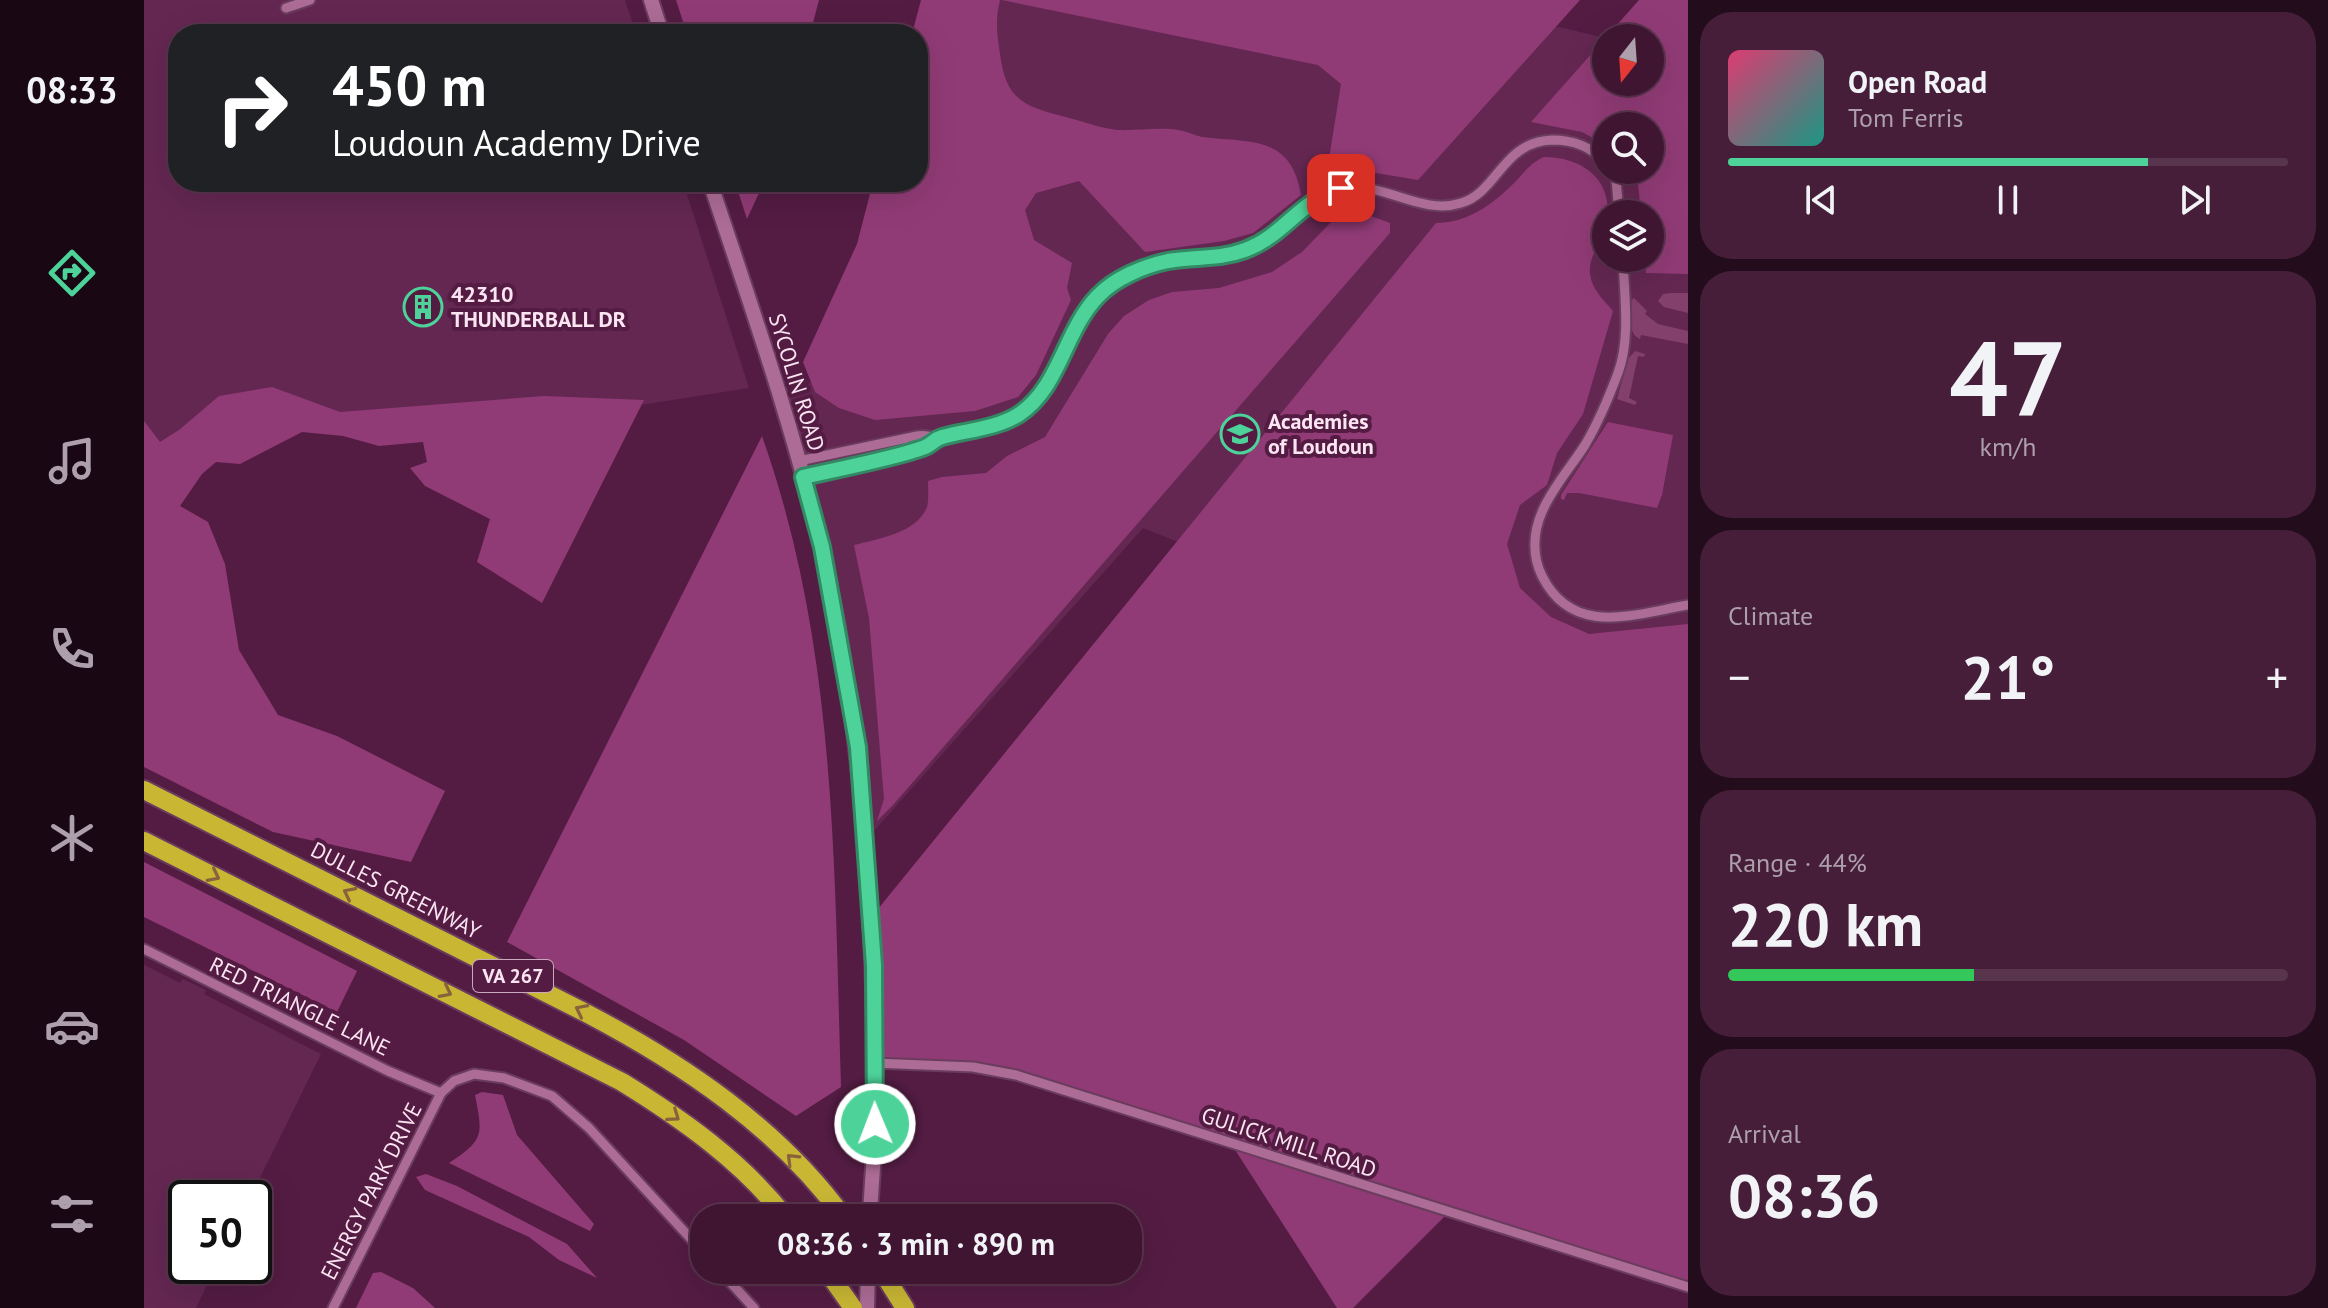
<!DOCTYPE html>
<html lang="en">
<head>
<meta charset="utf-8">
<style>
  :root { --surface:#3f1532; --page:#461e3a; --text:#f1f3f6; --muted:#ad9fac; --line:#58344d; --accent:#4dd39a }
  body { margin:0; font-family:"PT Sans",sans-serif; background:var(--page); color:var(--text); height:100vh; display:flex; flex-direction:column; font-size:30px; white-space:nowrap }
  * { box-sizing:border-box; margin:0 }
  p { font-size:26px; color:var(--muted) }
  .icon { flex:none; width:44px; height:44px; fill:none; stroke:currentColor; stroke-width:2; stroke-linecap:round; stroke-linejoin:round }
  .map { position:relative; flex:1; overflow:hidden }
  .sheet { display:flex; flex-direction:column; gap:12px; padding:12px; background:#230c1c; width:640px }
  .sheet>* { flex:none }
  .top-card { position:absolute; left:24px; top:24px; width:760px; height:168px; border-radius:32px; box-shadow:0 8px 32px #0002,0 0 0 2px var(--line); background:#202124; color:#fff; overflow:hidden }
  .needle { width:52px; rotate:197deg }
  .buttons { position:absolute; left:1448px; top:24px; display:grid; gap:16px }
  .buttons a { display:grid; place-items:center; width:72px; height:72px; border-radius:50%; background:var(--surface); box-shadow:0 8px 32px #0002,0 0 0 2px var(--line); font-size:40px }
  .speed { position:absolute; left:24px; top:1180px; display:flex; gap:16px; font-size:40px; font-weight:700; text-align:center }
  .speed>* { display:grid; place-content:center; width:104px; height:104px; border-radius:50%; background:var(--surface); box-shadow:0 8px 32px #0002,0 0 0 2px var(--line); line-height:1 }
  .speed .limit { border:4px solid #111; border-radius:12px; background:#fff; color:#111 }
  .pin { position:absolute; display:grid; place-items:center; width:68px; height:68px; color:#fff; margin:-34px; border-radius:16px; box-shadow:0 4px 12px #0006 }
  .me { position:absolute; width:88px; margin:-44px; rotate:359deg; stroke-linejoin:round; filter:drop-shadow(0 0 6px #0008) }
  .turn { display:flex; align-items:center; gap:28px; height:168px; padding:0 32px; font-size:36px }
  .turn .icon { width:104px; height:104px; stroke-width:2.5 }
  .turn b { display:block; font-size:56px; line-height:68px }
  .big { font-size:60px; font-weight:700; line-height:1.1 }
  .sheet .widget { flex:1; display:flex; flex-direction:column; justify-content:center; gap:12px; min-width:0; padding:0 28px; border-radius:32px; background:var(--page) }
  .sheet .dial { align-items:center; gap:0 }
  .dial b { font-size:104px; line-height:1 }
  .song { display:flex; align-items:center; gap:24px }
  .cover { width:96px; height:96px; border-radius:12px; background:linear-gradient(135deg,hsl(340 70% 55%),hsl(170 70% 35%)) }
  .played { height:8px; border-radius:4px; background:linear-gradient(90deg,var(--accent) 75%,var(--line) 75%) }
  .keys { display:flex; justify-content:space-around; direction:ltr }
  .heat { display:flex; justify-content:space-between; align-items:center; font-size:44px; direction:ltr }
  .charge { height:12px; border-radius:6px; background:linear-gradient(90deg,#34c759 44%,var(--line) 0) }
  .trip { position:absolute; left:546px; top:1204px; width:452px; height:80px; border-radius:32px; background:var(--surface); box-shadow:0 8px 32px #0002,0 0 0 2px var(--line); font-weight:700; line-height:80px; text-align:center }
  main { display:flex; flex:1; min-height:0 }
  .dock { display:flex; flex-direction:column; width:144px; justify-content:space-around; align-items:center; background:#190814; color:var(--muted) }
  .dock .icon { width:56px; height:56px }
  .dock .current { color:var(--accent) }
  .dock b { font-size:36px; color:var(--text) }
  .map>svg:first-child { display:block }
  .built { fill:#642752; fill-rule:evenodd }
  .green { fill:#83406d }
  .forest { fill:#913b76; fill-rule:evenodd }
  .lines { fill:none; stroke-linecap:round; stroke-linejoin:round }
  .minor-casing { stroke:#6a3c5d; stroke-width:13 }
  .secondary-casing { stroke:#6a3c5d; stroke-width:18 }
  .motorway-casing { stroke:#6a3c5d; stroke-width:22 }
  .minor { stroke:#ac6c95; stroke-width:9 }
  .secondary { stroke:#ac6c95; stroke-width:14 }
  .motorway { stroke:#c9b734; stroke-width:18 }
  .oneway { stroke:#89623c }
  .route-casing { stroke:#328964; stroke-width:20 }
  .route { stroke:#4dd39a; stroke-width:14 }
  .labels { text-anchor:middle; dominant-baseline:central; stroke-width:8; stroke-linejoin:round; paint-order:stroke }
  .shield { fill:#541c43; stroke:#c9a9be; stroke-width:2 }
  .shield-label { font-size:20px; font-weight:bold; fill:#fbe5f2 }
  .poi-label { font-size:22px; font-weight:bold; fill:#fbe5f2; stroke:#541c43; text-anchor:start }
  .street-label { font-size:22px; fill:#fbe5f2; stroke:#541c43 }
</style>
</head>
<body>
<main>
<nav class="dock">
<b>08:33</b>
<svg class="icon current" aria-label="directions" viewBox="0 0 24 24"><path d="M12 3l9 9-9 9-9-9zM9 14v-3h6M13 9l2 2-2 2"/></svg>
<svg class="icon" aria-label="music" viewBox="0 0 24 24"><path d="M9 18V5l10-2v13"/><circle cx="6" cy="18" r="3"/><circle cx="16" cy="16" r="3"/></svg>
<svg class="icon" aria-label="phone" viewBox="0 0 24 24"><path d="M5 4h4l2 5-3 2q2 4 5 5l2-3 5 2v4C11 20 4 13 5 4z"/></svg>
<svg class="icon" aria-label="climate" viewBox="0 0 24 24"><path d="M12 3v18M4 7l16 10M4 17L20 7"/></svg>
<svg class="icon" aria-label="car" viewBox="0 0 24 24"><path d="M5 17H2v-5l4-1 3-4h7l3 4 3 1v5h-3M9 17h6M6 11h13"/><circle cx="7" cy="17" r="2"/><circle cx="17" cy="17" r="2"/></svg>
<svg class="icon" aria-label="filters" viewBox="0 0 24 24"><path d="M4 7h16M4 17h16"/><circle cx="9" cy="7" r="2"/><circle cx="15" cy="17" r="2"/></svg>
</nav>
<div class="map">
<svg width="1544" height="1308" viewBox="0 0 1544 1308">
  <rect width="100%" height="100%" fill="#541c43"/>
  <g class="built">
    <polygon points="0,0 481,0 492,34 34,34 34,182 539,182 605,388 280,439 156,426 72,444 0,523"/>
    <path d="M 827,0 L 1297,0 L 1462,38 L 1462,82 L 1506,82 L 1544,57 L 1544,746 L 999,528 L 721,841 L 714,746 L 638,395 L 878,292 ZM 1462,126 L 1506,126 L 1506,170 L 1462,170 ZM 1462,214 L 1506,214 L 1506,258 L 1462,258 Z"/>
    <polygon points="0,965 36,983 39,979 62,990 60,994 177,1054 106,1198 42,1198 42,1266 72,1266 52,1308 0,1308"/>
  </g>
  <g class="green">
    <polygon points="1528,293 1544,293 1544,313 1520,307 1514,301 1519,294"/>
    <path d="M 1490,298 L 1503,311 L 1501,314 L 1514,324 L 1544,331 L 1544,344 L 1497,335 L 1496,339 C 1483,333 1487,315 1486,301 Z"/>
    <polygon points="1491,351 1501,354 1500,357 1494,356 1485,398 1493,402 1491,405 1473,399 1484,359"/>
  </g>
  <g class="forest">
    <polygon points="532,0 675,0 666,34 543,34"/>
    <path d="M 777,0 L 856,0 C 851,20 853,34 856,54 C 862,103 883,107 925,118 C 941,122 956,128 973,130 C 993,131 1014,127 1034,130 C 1042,131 1050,135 1058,137 C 1105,143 1147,134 1157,195 L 1109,233 L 1080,241 L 1001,252 L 935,181 L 892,193 L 881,210 L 890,240 L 928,263 L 923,288 L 927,300 L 892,375 L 874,397 L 831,411 L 731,420 L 695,408 L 671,392 L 659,362 L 713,244 L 729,182 L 774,182 L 774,34 L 768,34 Z"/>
    <polygon points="858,0 1436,0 1274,180 1184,165 1197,84 1174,65"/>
    <path d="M 1495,0 L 1544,0 L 1544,274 L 1502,273 L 1500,258 L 1506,258 L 1506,214 L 1497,214 L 1494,184 L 1485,170 L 1506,170 L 1506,126 L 1462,126 L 1462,145 L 1438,132 L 1387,122 ZM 1462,38 L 1506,38 L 1506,82 L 1462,82 Z"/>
    <path d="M 1400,157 C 1443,157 1473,185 1461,227 C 1457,243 1444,257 1446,274 C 1448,290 1459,299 1469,311 L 1439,414 L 1413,453 L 1403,485 L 1376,505 L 1363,544 L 1376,588 L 1407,617 L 1445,634 L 1544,624 L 1544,1287 L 1305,1212 L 1209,1308 L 1193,1308 L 1086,1142 L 872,1075 L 730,1063 L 725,920 L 1292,223 C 1321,223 1345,207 1366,187 C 1379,175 1384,164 1400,157 Z"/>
    <polygon points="591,182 620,182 603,219"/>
    <path d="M 1205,214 L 1227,216 L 1246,223 L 1246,233 L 749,805 L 733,821 L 740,799 L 725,618 L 710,545 C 734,539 773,533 783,507 C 785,500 784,488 784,481 L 798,477 L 842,473 L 863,456 L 901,437 L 964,334 L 980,316 L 1005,300 L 1028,292 L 1075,288 L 1128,272 L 1158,252 L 1190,219 Z"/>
    <polygon points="128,387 196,412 400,396 500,400 398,603 333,562 346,519 281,486 266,468 283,462 279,442 235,446 199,436 158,432 96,464 72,462 58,474 36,506 64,522 81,564 95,650 134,715 193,736 301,791 267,862 129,832 0,767 0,421 16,442 35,430 75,396"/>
    <polygon points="1464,422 1529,435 1518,495 1513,508 1435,493 1423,493 1420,500 1417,499 1417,495"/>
    <path d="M 618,436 C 693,648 690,866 697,1087 L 652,1116 L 540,1040 L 363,942 Z"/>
    <polygon points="0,862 213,971 193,1012 0,917"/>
    <path d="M 338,1092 L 359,1095 L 373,1135 L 450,1224 L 446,1231 L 305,1163 C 340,1140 339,1135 331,1095 Z"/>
    <polygon points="282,1174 313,1186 423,1244 453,1278 415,1260 385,1237 281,1190 272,1177"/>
    <polygon points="237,1272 269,1288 291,1308 212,1308 229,1273"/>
  </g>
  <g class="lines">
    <defs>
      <g id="minor">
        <polyline points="142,8 166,0"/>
        <polyline points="1467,170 1472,179 1475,214"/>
        <path d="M 1479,258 C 1480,295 1487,338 1474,373 C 1465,397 1454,423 1441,445 C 1427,467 1408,488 1398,512 C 1389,532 1388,556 1398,576 C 1429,638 1490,614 1544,605"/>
        <path d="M 655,461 L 773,436 C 782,434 788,438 796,437 C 813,436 833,431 849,426 C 927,401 910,314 981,276 C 1024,253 1062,266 1104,249 C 1140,234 1159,195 1199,188 C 1239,181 1277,216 1317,203 C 1354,192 1358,142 1408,140 C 1431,140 1446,147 1462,162"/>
        <path d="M 659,477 C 691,469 772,459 793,438"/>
        <polyline points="0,949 244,1071 297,1093"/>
        <polyline points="730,1063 829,1067 872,1075 1544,1287"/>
        <polyline points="575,1270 610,1308"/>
        <polyline points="189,1308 297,1093 310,1081 330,1074 360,1078 408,1096 445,1128 560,1253"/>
      </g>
      <g id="secondary">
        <polyline points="507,0 518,34"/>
        <path d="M 566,182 C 606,303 648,422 677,546 C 721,733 731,930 731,1122 C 731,1154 727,1186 726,1218"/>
        <polyline points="723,1308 724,1270"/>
      </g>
      <g id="motorway">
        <path d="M 0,790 L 442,1013 C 539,1064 635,1128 700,1218"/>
        <path d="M 0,841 L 478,1082 C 538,1119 599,1162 642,1218"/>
        <polyline points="682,1270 709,1308"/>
        <polyline points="737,1270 761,1308"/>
      </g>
    </defs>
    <use href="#minor" class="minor-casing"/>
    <use href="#secondary" class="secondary-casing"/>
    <use href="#motorway" class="motorway-casing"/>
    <use href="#minor" class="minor"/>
    <use href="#secondary" class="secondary"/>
    <use href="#motorway" class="motorway"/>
  </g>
  <defs><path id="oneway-chevron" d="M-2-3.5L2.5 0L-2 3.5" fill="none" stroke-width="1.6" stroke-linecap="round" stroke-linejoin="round" transform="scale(2)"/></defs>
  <g class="oneway">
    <use href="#oneway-chevron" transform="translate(70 876) rotate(27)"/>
    <use href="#oneway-chevron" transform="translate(205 893) rotate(-153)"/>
    <use href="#oneway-chevron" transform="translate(302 992) rotate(27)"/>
    <use href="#oneway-chevron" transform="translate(437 1010) rotate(-153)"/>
    <use href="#oneway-chevron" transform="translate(530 1116) rotate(35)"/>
    <use href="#oneway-chevron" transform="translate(648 1159) rotate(-135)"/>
  </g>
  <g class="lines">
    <defs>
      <path id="route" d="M 731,1124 L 730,965 L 714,747 L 678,547 L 659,477 C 695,469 731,462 766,452 C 771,450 778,449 783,446 C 789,443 791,439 798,437 C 823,430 851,429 874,415 C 916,388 920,331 954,296 C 971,278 1000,266 1024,261 C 1051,256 1074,260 1101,250 C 1141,235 1154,202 1197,188"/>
    </defs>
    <use href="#route" class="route-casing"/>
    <use href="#route" class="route"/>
  </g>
  <defs>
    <symbol id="building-ring" viewBox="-11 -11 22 22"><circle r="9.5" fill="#541c43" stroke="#4dd39a" stroke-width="1.5"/><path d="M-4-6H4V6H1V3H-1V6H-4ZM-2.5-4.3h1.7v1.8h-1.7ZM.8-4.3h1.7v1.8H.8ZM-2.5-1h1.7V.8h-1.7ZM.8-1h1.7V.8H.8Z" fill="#4dd39a"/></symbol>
    <symbol id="school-ring" viewBox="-11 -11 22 22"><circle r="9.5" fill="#541c43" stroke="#4dd39a" stroke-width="1.5"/><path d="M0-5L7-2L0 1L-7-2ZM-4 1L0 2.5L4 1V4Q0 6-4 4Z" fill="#4dd39a"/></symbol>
  </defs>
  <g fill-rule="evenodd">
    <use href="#building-ring" x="257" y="285" width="44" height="44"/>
    <use href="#school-ring" x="1074" y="412" width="44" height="44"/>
  </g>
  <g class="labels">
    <rect class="shield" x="329" y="960" width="80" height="32" rx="6"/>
    <g class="shield-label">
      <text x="369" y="976">VA 267</text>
    </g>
    <g class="poi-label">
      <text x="307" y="294">42310<tspan x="307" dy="25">THUNDERBALL DR</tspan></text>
      <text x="1124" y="421">Academies<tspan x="1124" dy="25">of Loudoun</tspan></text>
    </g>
    <g class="street-label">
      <text transform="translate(653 382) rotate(73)">SYCOLIN ROAD</text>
      <text transform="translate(252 890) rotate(27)">DULLES GREENWAY</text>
      <text transform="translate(156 1006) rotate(26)">RED TRIANGLE LANE</text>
      <text transform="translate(1145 1142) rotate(18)">GULICK MILL ROAD</text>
      <text transform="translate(227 1191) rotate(-63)">ENERGY PARK DRIVE</text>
    </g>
  </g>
</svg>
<div class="buttons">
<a><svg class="needle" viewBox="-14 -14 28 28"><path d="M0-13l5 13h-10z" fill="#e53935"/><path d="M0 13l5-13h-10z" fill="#ad9fac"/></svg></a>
<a><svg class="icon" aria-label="search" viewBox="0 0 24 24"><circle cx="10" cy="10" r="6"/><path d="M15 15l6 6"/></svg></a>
<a><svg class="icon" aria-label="layers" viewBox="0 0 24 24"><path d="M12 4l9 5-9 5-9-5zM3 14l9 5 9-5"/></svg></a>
</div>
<div class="speed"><div class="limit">50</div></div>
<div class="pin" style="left:1197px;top:188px;background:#d93025"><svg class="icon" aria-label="arrive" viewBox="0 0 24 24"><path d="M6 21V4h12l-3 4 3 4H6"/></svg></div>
<svg class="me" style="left:731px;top:1124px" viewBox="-20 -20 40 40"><circle r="17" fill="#4dd39a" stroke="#fff" stroke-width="3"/><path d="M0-11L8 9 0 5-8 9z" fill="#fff"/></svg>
<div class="trip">08:36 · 3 min · 890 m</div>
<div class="top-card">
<div class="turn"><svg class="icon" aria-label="right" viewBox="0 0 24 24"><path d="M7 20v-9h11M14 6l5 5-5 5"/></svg><div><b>450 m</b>Loudoun Academy Drive</div></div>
</div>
</div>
<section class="sheet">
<div class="widget">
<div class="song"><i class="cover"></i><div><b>Open Road</b><p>Tom Ferris</p></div></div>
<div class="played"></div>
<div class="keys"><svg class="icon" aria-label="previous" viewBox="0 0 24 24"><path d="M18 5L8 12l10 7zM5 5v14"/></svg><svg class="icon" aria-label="pause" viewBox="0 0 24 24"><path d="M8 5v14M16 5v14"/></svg><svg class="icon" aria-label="next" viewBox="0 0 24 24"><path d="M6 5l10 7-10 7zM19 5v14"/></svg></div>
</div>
<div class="widget dial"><b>47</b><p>km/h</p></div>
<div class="widget"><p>Climate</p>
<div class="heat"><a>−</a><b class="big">21°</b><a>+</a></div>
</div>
<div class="widget"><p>Range · 44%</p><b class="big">220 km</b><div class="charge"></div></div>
<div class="widget"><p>Arrival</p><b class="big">08:36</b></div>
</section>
</main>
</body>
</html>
